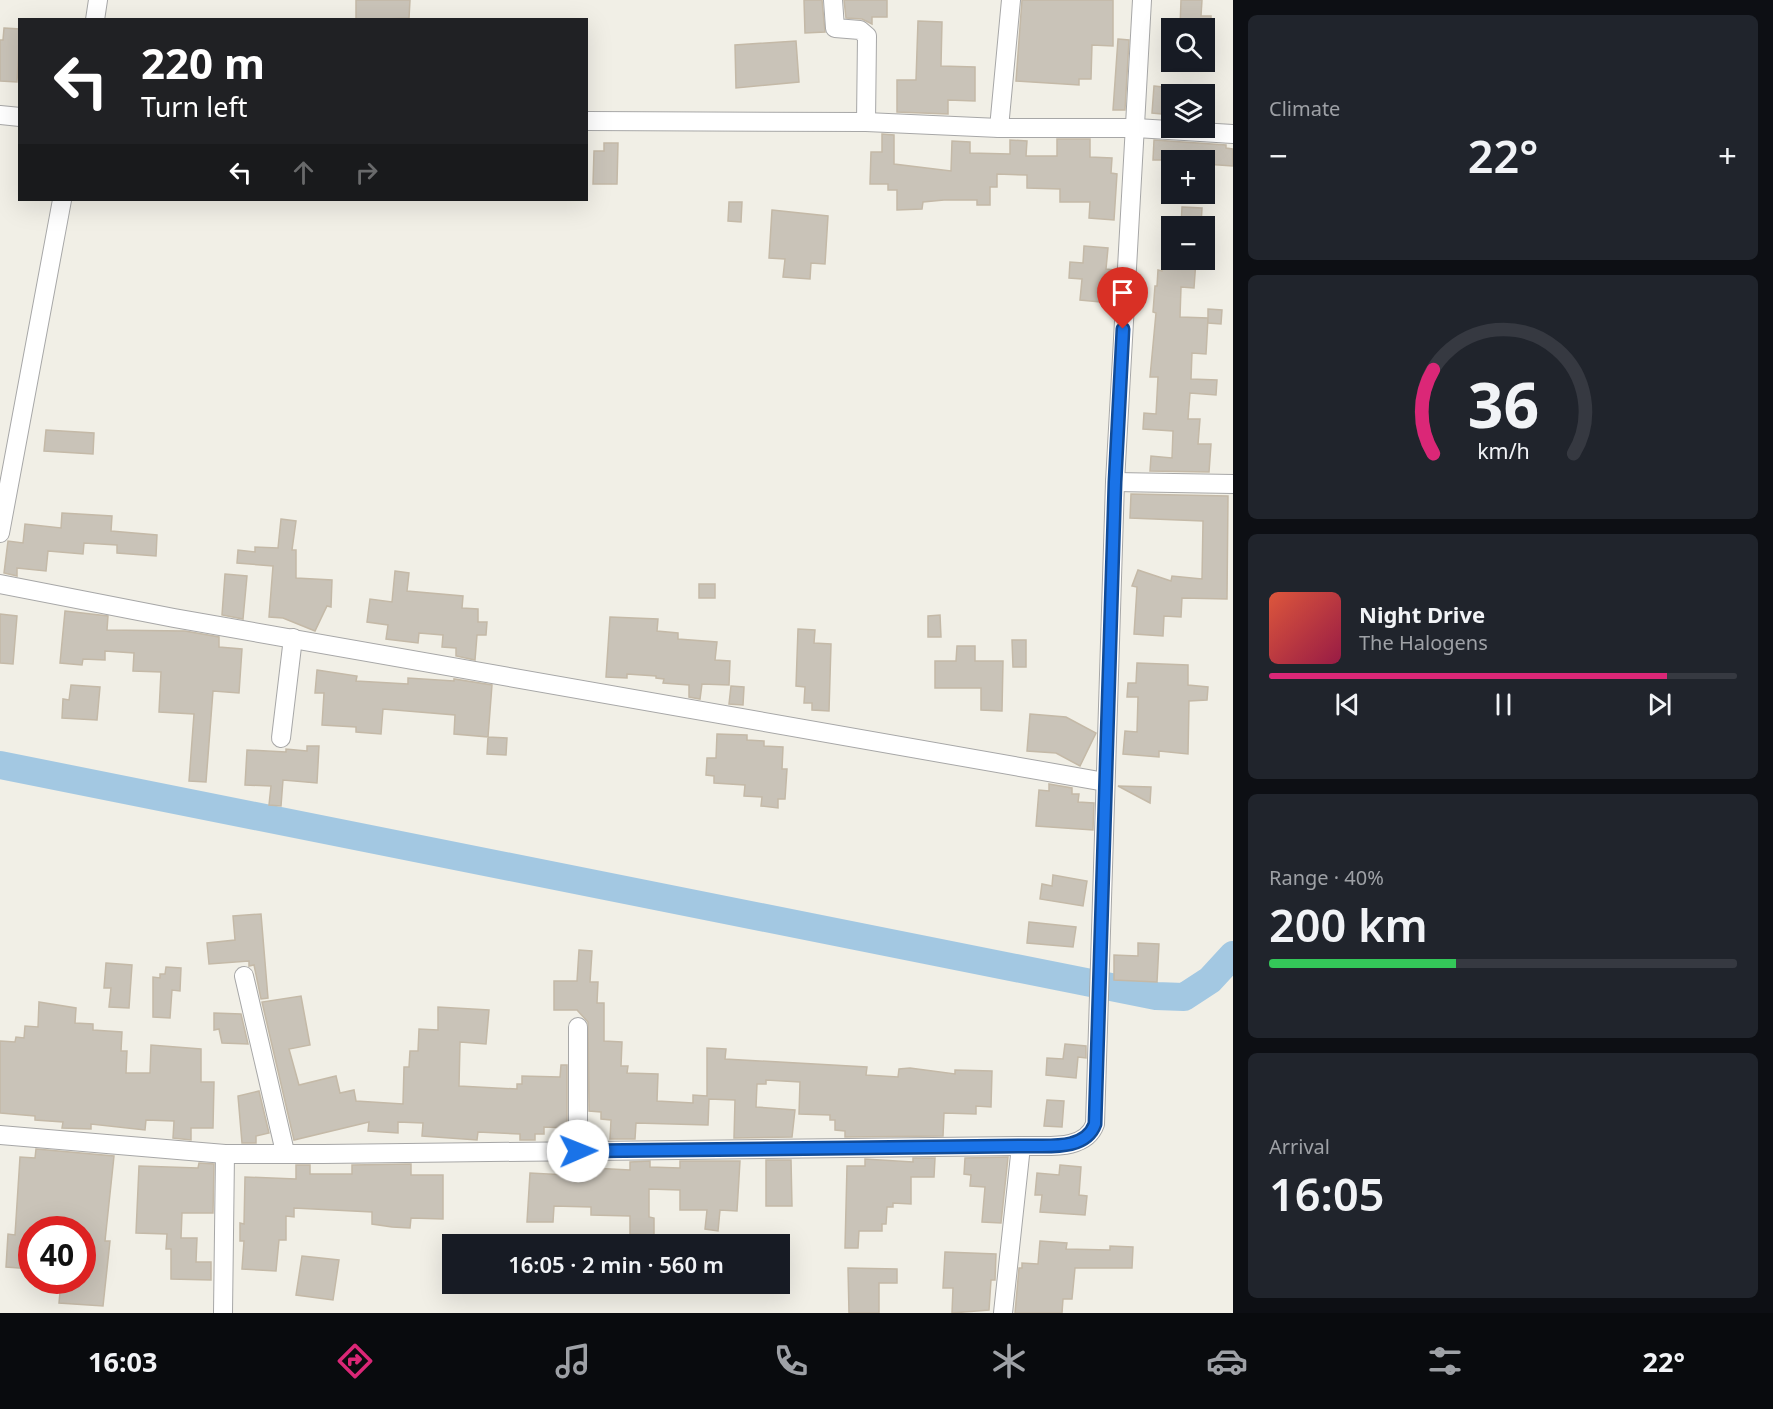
<!DOCTYPE html>
<html lang="en">
<head>
<meta charset="utf-8">
<style>
  :root { --surface:#171b24; --page:#20242c; --text:#f1f3f6; --muted:#9ea1a6; --line:#363941; --accent:#db2777 }
  body { margin:0; font-family:"Noto Sans",sans-serif; background:var(--page); color:var(--text); height:100vh; display:flex; flex-direction:column; font-size:22px; white-space:nowrap }
  * { box-sizing:border-box; margin:0 }
  p { font-size:20px; color:var(--muted) }
  .icon { flex:none; width:33px; height:33px; fill:none; stroke:currentColor; stroke-width:2; stroke-linecap:round; stroke-linejoin:round }
  .map { position:relative; flex:1; overflow:hidden }
  .details { display:flex; flex-direction:column; gap:15px; padding:15px; background:#0d0f14; width:540px }
  .details>* { flex:none }
  .guide { position:absolute; left:18px; top:18px; width:570px; height:183px; border-radius:0px; box-shadow:0 6px 24px #0002; background:#202124; color:#fff; overflow:hidden }
  .controls { position:absolute; left:1161px; top:18px; display:grid; gap:12px }
  .controls a { display:grid; place-items:center; width:54px; height:54px; border-radius:0px; background:var(--surface); box-shadow:0 6px 24px #0002; font-size:30px }
  .speed { position:absolute; left:18px; top:1216px; display:flex; gap:12px; font-size:30px; font-weight:700; text-align:center }
  .speed>* { display:grid; place-content:center; width:78px; height:78px; border-radius:50%; background:var(--surface); box-shadow:0 6px 24px #0002; line-height:1 }
  .speed .limit { border:9px solid #d22; background:#fff; color:#111 }
  .pin { position:absolute; display:grid; place-items:center; width:51px; height:51px; color:#fff; margin:-62px -26px; border-radius:50% 50% 50% 0; rotate:-45deg; box-shadow:0 0 6px #0007 }
  .pin .icon { rotate:45deg }
  .me { position:absolute; width:66px; margin:-33px; rotate:89deg; stroke-linejoin:round; filter:drop-shadow(0 0 4px #0008) }
  .turn { display:flex; align-items:center; gap:21px; height:126px; padding:0 24px; font-size:27px }
  .turn .icon { width:78px; height:78px; stroke-width:2.5 }
  .turn b { display:block; font-size:42px; line-height:51px }
  .lanes { display:flex; align-items:center; height:57px; padding:0 24px; background:#0003; justify-content:center; gap:30px; direction:ltr }
  .lanes .off { opacity:.35 }
  .big { font-size:45px; font-weight:600; line-height:1.1 }
  .details .tile { flex:1; display:flex; flex-direction:column; justify-content:center; gap:9px; min-width:0; padding:0 21px; border-radius:9px; background:var(--page) }
  .details .dial { align-items:center; gap:0 }
  .dial svg { height:156px; overflow:visible; fill:none; stroke:var(--line); stroke-width:7; stroke-linecap:round; text-anchor:middle }
  .dial text { fill:var(--text); stroke:none }
  .song { display:flex; align-items:center; gap:18px }
  .cover { width:72px; height:72px; border-radius:9px; background:linear-gradient(135deg,hsl(10 70% 55%),hsl(340 70% 35%)) }
  .played { height:6px; border-radius:3px; background:linear-gradient(90deg,var(--accent) 85%,var(--line) 85%) }
  .keys { display:flex; justify-content:space-around; direction:ltr }
  .heat { display:flex; justify-content:space-between; align-items:center; font-size:33px; direction:ltr }
  .charge { height:9px; border-radius:4px; background:linear-gradient(90deg,#34c759 40%,var(--line) 0) }
  .trip { position:absolute; left:442px; top:1234px; width:348px; height:60px; border-radius:0px; background:var(--surface); box-shadow:0 6px 24px #0002; font-weight:600; line-height:60px; text-align:center }
  .dock { display:flex; height:96px; justify-content:space-around; align-items:center; background:#090b0e; color:var(--muted) }
  .dock .icon { width:42px; height:42px }
  .dock .on { color:var(--accent) }
  .dock b { font-size:27px; color:var(--text) }
  main { display:flex; flex:1; min-height:0 }
  .map>svg:first-child { display:block }
  .lines { fill:none; stroke-linecap:round; stroke-linejoin:round }
  .river { stroke:#a3c8e2; stroke-width:28 }
  .building { fill:#c9c3b8; stroke:#c4b9a7; stroke-width:1.5 }
  .minor-casing { stroke:#a7a7a7; stroke-width:20 }
  .minor { stroke:#fff; stroke-width:18 }
  .route-casing { stroke:#114b97; stroke-width:15 }
  .route { stroke:#1a73e8; stroke-width:10 }
</style>
</head>
<body>
<main>
<div class="map">
<svg width="1233" height="1313" viewBox="0 0 1233 1313">
  <rect width="100%" height="100%" fill="#f1efe6"/>
  <g class="lines">
    <polyline class="river" points="0,765 1156,996 1184,997 1210,980 1233,955"/>
  </g>
  <g class="building">
    <polygon points="356,0 410,0 409,18 356,20"/>
    <polygon points="804,0 822,0 825,32 805,33"/>
    <polygon points="844,0 887,0 887,17 872,17 872,24 862,19 846,18"/>
    <polygon points="1022,0 1113,0 1113,46 1092,45 1091,79 1079,79 1079,85 1016,81"/>
    <polygon points="1181,0 1202,0 1201,16 1211,16 1211,28 1180,28"/>
    <polygon points="918,21 942,22 941,66 975,67 975,101 948,100 948,114 897,112 897,80 916,80"/>
    <polygon points="4,28 20,29 17,82 0,81 0,40 3,40"/>
    <polygon points="1118,39 1129,40 1125,110 1113,110"/>
    <polygon points="796,41 799,82 736,88 735,45"/>
    <polygon points="1154,86 1172,88 1172,115 1152,113"/>
    <polygon points="882,134 894,135 894,164 951,171 952,141 970,142 970,153 1010,154 1010,140 1027,141 1026,156 1057,156 1057,139 1090,139 1090,157 1112,158 1111,173 1117,174 1114,220 1089,218 1090,202 1060,202 1060,189 1027,188 1027,175 997,174 997,187 990,187 990,205 977,205 977,200 944,200 923,202 922,209 897,210 897,190 888,190 888,184 870,184 871,152 882,152"/>
    <polygon points="1154,140 1226,145 1226,148 1233,149 1233,166 1205,164 1205,160 1153,160"/>
    <polygon points="604,143 618,143 617,184 593,184 594,151 604,151"/>
    <polygon points="729,202 742,202 741,222 728,221"/>
    <polygon points="1182,207 1202,208 1201,226 1181,226"/>
    <polygon points="772,210 828,216 825,264 811,263 810,279 783,277 785,259 769,258"/>
    <polygon points="1084,246 1108,248 1106,269 1114,270 1111,303 1080,300 1082,279 1069,278 1070,262 1083,263"/>
    <polygon points="1163,260 1196,260 1194,288 1181,287 1180,317 1208,318 1206,354 1192,353 1191,379 1217,380 1216,395 1190,393 1188,419 1200,419 1198,444 1211,444 1209,472 1150,471 1151,456 1172,458 1173,431 1143,429 1144,413 1156,414 1158,377 1150,377 1156,313 1153,312 1155,286 1157,286 1158,270 1162,271"/>
    <polygon points="1208,309 1222,310 1221,324 1208,323"/>
    <polygon points="46,430 94,433 93,454 44,451"/>
    <polygon points="1131,494 1228,496 1227,599 1182,598 1181,617 1164,616 1163,636 1134,634 1137,587 1132,586 1138,570 1171,581 1172,576 1202,579 1203,521 1130,518"/>
    <polygon points="62,513 112,516 111,531 157,535 156,556 117,553 117,545 84,543 83,554 48,551 46,571 17,568 17,576 4,573 8,541 23,543 25,524 61,528"/>
    <polygon points="281,519 296,521 292,550 296,550 296,578 332,580 331,607 327,606 315,631 283,618 269,617 273,566 237,563 238,550 255,552 255,547 278,548"/>
    <polygon points="395,571 409,573 407,591 463,596 462,608 478,609 478,622 487,622 486,635 477,635 475,660 456,656 456,648 442,647 443,635 419,633 418,643 386,639 388,625 367,622 370,599 392,602"/>
    <polygon points="225,574 247,576 243,619 222,615"/>
    <rect x="699" y="584" width="16" height="14"/>
    <polygon points="65,611 108,616 107,630 185,631 219,637 219,647 242,649 239,693 213,691 206,782 189,781 194,714 159,712 161,672 133,671 134,653 105,651 105,660 83,659 82,665 60,663"/>
    <polygon points="0,614 17,616 13,664 0,663"/>
    <polygon points="940,615 941,637 928,637 928,616"/>
    <polygon points="610,617 658,619 657,631 678,633 678,639 717,642 715,660 730,661 729,685 702,684 700,699 689,697 689,685 663,683 664,679 656,678 656,676 627,674 627,678 606,677"/>
    <polygon points="798,629 815,630 814,643 831,644 829,711 812,710 812,703 804,703 805,687 796,686"/>
    <polygon points="1012,640 1026,640 1026,667 1013,667"/>
    <polygon points="957,646 975,646 975,661 1003,661 1002,711 981,710 981,688 935,688 935,661 956,661"/>
    <polygon points="1137,663 1188,665 1188,685 1208,687 1207,700 1189,701 1188,754 1159,751 1159,757 1123,754 1125,731 1137,732 1138,697 1127,697 1128,683 1136,683"/>
    <polygon points="317,670 357,676 356,681 408,684 408,678 454,681 454,679 492,685 488,737 507,738 506,755 487,754 488,737 454,734 455,715 383,709 381,734 356,732 356,727 322,725 324,693 315,693"/>
    <polygon points="71,685 100,687 97,720 62,718 63,699 69,700"/>
    <polygon points="731,686 744,687 743,705 729,704"/>
    <polygon points="1030,714 1066,717 1096,733 1080,766 1056,753 1027,751"/>
    <polygon points="717,734 747,735 747,740 764,741 764,746 783,747 782,769 787,769 785,799 778,799 778,808 761,806 762,797 744,796 745,785 714,783 714,776 706,775 707,758 716,758"/>
    <polygon points="307,746 319,746 317,783 283,780 281,806 269,805 271,786 245,785 247,750 286,752 286,749 307,751"/>
    <polygon points="1049,784 1072,788 1072,794 1079,794 1078,802 1094,803 1093,830 1036,826 1039,790 1049,791"/>
    <polygon points="1118,786 1151,787 1150,803"/>
    <polygon points="1053,875 1087,881 1083,906 1040,899 1042,884 1052,886"/>
    <polygon points="261,914 268,998 261,999 254,965 249,966 249,961 209,964 207,943 235,940 233,916"/>
    <polygon points="1029,922 1076,927 1073,947 1027,943"/>
    <polygon points="1138,943 1159,944 1157,982 1114,980 1114,955 1138,956"/>
    <polygon points="579,950 592,951 590,982 598,982 597,1003 604,1003 604,1041 622,1042 621,1066 628,1066 627,1073 658,1074 657,1101 693,1103 693,1095 707,1096 707,1048 726,1049 725,1059 867,1067 866,1075 898,1077 899,1069 910,1068 955,1074 955,1070 992,1071 991,1107 976,1106 976,1114 944,1113 943,1136 845,1137 845,1131 835,1130 835,1120 830,1120 830,1115 799,1114 800,1082 766,1080 766,1084 757,1084 756,1107 795,1110 792,1137 734,1138 735,1100 709,1099 708,1125 636,1123 635,1139 610,1139 611,1120 601,1119 601,1112 589,1111 588,1022 577,1010 554,1010 554,981 577,981"/>
    <polygon points="106,963 132,965 129,1008 109,1007 111,988 104,988"/>
    <polygon points="166,967 181,968 180,991 172,990 170,1018 153,1017 153,977 160,978 160,974 165,974"/>
    <polygon points="301,996 310,1045 289,1049 299,1085 336,1076 340,1093 354,1090 356,1101 403,1104 404,1067 409,1067 410,1051 418,1051 419,1029 438,1030 438,1007 489,1010 486,1044 460,1042 459,1086 517,1089 517,1084 522,1084 522,1076 560,1077 561,1065 567,1065 567,1128 544,1127 544,1134 535,1134 535,1140 520,1140 520,1134 478,1132 477,1140 422,1136 423,1123 398,1122 398,1133 368,1131 369,1122 294,1140 262,1002"/>
    <polygon points="39,1002 76,1008 75,1023 93,1024 93,1030 122,1032 121,1051 127,1051 126,1073 150,1073 151,1045 201,1049 201,1082 214,1082 213,1128 191,1128 191,1140 173,1138 174,1121 146,1120 145,1130 91,1124 91,1129 62,1128 63,1122 35,1120 35,1116 0,1113 0,1041 15,1042 16,1037 24,1038 25,1026 38,1027"/>
    <polygon points="214,1013 241,1014 248,1044 222,1043 219,1029 214,1030"/>
    <polygon points="1065,1044 1086,1046 1086,1058 1078,1057 1076,1078 1046,1075 1047,1058 1063,1059"/>
    <polygon points="259,1091 269,1133 256,1136 256,1143 242,1143 238,1096"/>
    <polygon points="1047,1100 1064,1101 1062,1127 1044,1126"/>
    <polygon points="36,1149 114,1156 105,1241 110,1241 103,1306 59,1303 61,1281 82,1281 82,1230 32,1230 32,1269 6,1267 8,1234 15,1235 20,1157 35,1158"/>
    <polygon points="1008,1157 1001,1223 982,1222 985,1187 970,1186 971,1175 964,1174 965,1158"/>
    <polygon points="913,1158 935,1158 934,1177 911,1177 911,1204 893,1203 893,1207 887,1207 886,1224 882,1224 882,1231 859,1231 858,1248 845,1248 847,1166 865,1166 865,1159 913,1162"/>
    <polygon points="766,1160 791,1160 792,1206 766,1206"/>
    <polygon points="650,1161 650,1167 680,1168 680,1161 740,1161 737,1211 720,1210 718,1231 705,1229 707,1210 680,1210 680,1190 649,1189 649,1217 654,1218 654,1235 630,1234 630,1216 591,1215 591,1207 554,1206 553,1222 527,1222 530,1173 567,1175 567,1172 592,1173 593,1168 630,1170 630,1162"/>
    <polygon points="199,1163 214,1164 213,1213 182,1213 181,1238 197,1238 196,1262 211,1262 211,1280 171,1279 171,1249 166,1249 167,1234 136,1233 139,1166 198,1168"/>
    <polygon points="411,1164 411,1175 443,1175 443,1219 411,1218 410,1228 392,1227 372,1224 372,1212 294,1208 294,1217 286,1216 286,1240 279,1240 276,1271 242,1269 244,1241 240,1241 240,1223 244,1224 245,1177 296,1179 296,1165 310,1165 310,1174 352,1174 352,1165"/>
    <polygon points="1060,1165 1081,1167 1079,1195 1087,1196 1085,1215 1040,1212 1042,1195 1035,1195 1037,1173 1059,1175"/>
    <polygon points="1040,1241 1067,1243 1066,1249 1110,1250 1110,1246 1133,1247 1132,1268 1075,1268 1072,1299 1063,1299 1062,1313 1015,1313 1019,1268 1022,1268 1022,1263 1038,1264"/>
    <polygon points="945,1252 996,1254 995,1280 991,1280 989,1310 952,1313 953,1288 943,1288"/>
    <polygon points="302,1256 339,1260 333,1300 296,1295"/>
    <polygon points="848,1268 897,1269 897,1283 879,1283 879,1313 849,1313"/>
  </g>
  <g class="lines">
    <defs>
      <g id="minor">
        <polyline points="833,0 835,28 860,30 867,36 866,122"/>
        <polyline points="95,20 98,0"/>
        <polyline points="0,115 20,117"/>
        <polyline points="586,121 866,122 999,128 1136,128 1233,134"/>
        <polyline points="999,128 1011,0"/>
        <polyline points="1115,482 1233,484"/>
        <polyline points="0,533 62,200"/>
        <polyline points="0,584 174,618 1105,782"/>
        <polyline points="281,738 293,638"/>
        <polyline points="244,976 285,1152"/>
        <path d="M 0,1135 L 225,1154 L 323,1154 L 1021,1146 C 1045,1145 1085,1152 1095,1124 L 1115,482 L 1142,0"/>
        <polyline points="578,1151 578,1027"/>
        <polyline points="223,1313 225,1154"/>
        <polyline points="1003,1313 1021,1146"/>
      </g>
    </defs>
    <use href="#minor" class="minor-casing"/>
    <use href="#minor" class="minor"/>
  </g>
  <g class="lines">
    <defs>
      <path id="route" d="M 578,1151 L 1021,1146 C 1045,1145 1085,1152 1095,1124 L 1115,482 L 1123,329"/>
    </defs>
    <use href="#route" class="route-casing"/>
    <use href="#route" class="route"/>
  </g>
</svg>
<div class="controls">
<a><svg class="icon" aria-label="search" viewBox="0 0 24 24"><circle cx="10" cy="10" r="6"/><path d="M15 15l6 6"/></svg></a>
<a><svg class="icon" aria-label="layers" viewBox="0 0 24 24"><path d="M12 4l9 5-9 5-9-5zM3 14l9 5 9-5"/></svg></a>
<a>+</a>
<a>−</a>
</div>
<div class="speed"><div class="limit">40</div></div>
<div class="pin" style="left:1123px;top:329px;background:#d93025"><svg class="icon" aria-label="arrive" viewBox="0 0 24 24"><path d="M6 21V4h12l-3 4 3 4H6"/></svg></div>
<svg class="me" style="left:578px;top:1151px" viewBox="-20 -20 40 40"><circle r="19" fill="#fff"/><path d="M0-13L10 11 0 6-10 11z" fill="#1a73e8"/></svg>
<div class="trip">16:05 · 2 min · 560 m</div>
<div class="guide">
<div class="turn"><svg class="icon" aria-label="left" viewBox="0 0 24 24"><path d="M17 20v-9H6M10 6l-5 5 5 5"/></svg><div><b>220 m</b>Turn left</div></div>
<div class="lanes"><svg class="icon" aria-label="left" viewBox="0 0 24 24"><path d="M17 20v-9H6M10 6l-5 5 5 5"/></svg><svg class="icon off" aria-label="ahead" viewBox="0 0 24 24"><path d="M12 20V5M6 11l6-6 6 6"/></svg><svg class="icon off" aria-label="right" viewBox="0 0 24 24"><path d="M7 20v-9h11M14 6l5 5-5 5"/></svg></div>
</div>
</div>
<section class="details">
<div class="tile"><p>Climate</p>
<div class="heat"><a>−</a><b class="big">22°</b><a>+</a></div>
</div>
<div class="tile dial"><svg viewBox="0 0 100 80">
<path d="M14 69A42 42 0 1 1 86 69"/>
<path d="M14 69A42 42 0 0 1 14 26" stroke="#db2777"/>
<text x="50" y="56" font-size="32" font-weight="700">36</text>
<text x="50" y="72" font-size="11">km/h</text>
</svg></div>
<div class="tile">
<div class="song"><i class="cover"></i><div><b>Night Drive</b><p>The Halogens</p></div></div>
<div class="played"></div>
<div class="keys"><svg class="icon" aria-label="previous" viewBox="0 0 24 24"><path d="M18 5L8 12l10 7zM5 5v14"/></svg><svg class="icon" aria-label="pause" viewBox="0 0 24 24"><path d="M8 5v14M16 5v14"/></svg><svg class="icon" aria-label="next" viewBox="0 0 24 24"><path d="M6 5l10 7-10 7zM19 5v14"/></svg></div>
</div>
<div class="tile"><p>Range · 40%</p><b class="big">200 km</b><div class="charge"></div></div>
<div class="tile"><p>Arrival</p><b class="big">16:05</b></div>
</section>
</main>
<nav class="dock">
<b>16:03</b>
<svg class="icon on" aria-label="directions" viewBox="0 0 24 24"><path d="M12 3l9 9-9 9-9-9zM9 14v-3h6M13 9l2 2-2 2"/></svg>
<svg class="icon" aria-label="music" viewBox="0 0 24 24"><path d="M9 18V5l10-2v13"/><circle cx="6" cy="18" r="3"/><circle cx="16" cy="16" r="3"/></svg>
<svg class="icon" aria-label="phone" viewBox="0 0 24 24"><path d="M5 4h4l2 5-3 2q2 4 5 5l2-3 5 2v4C11 20 4 13 5 4z"/></svg>
<svg class="icon" aria-label="climate" viewBox="0 0 24 24"><path d="M12 3v18M4 7l16 10M4 17L20 7"/></svg>
<svg class="icon" aria-label="car" viewBox="0 0 24 24"><path d="M5 17H2v-5l4-1 3-4h7l3 4 3 1v5h-3M9 17h6M6 11h13"/><circle cx="7" cy="17" r="2"/><circle cx="17" cy="17" r="2"/></svg>
<svg class="icon" aria-label="filters" viewBox="0 0 24 24"><path d="M4 7h16M4 17h16"/><circle cx="9" cy="7" r="2"/><circle cx="15" cy="17" r="2"/></svg>
<b>22°</b>
</nav>
</body>
</html>
